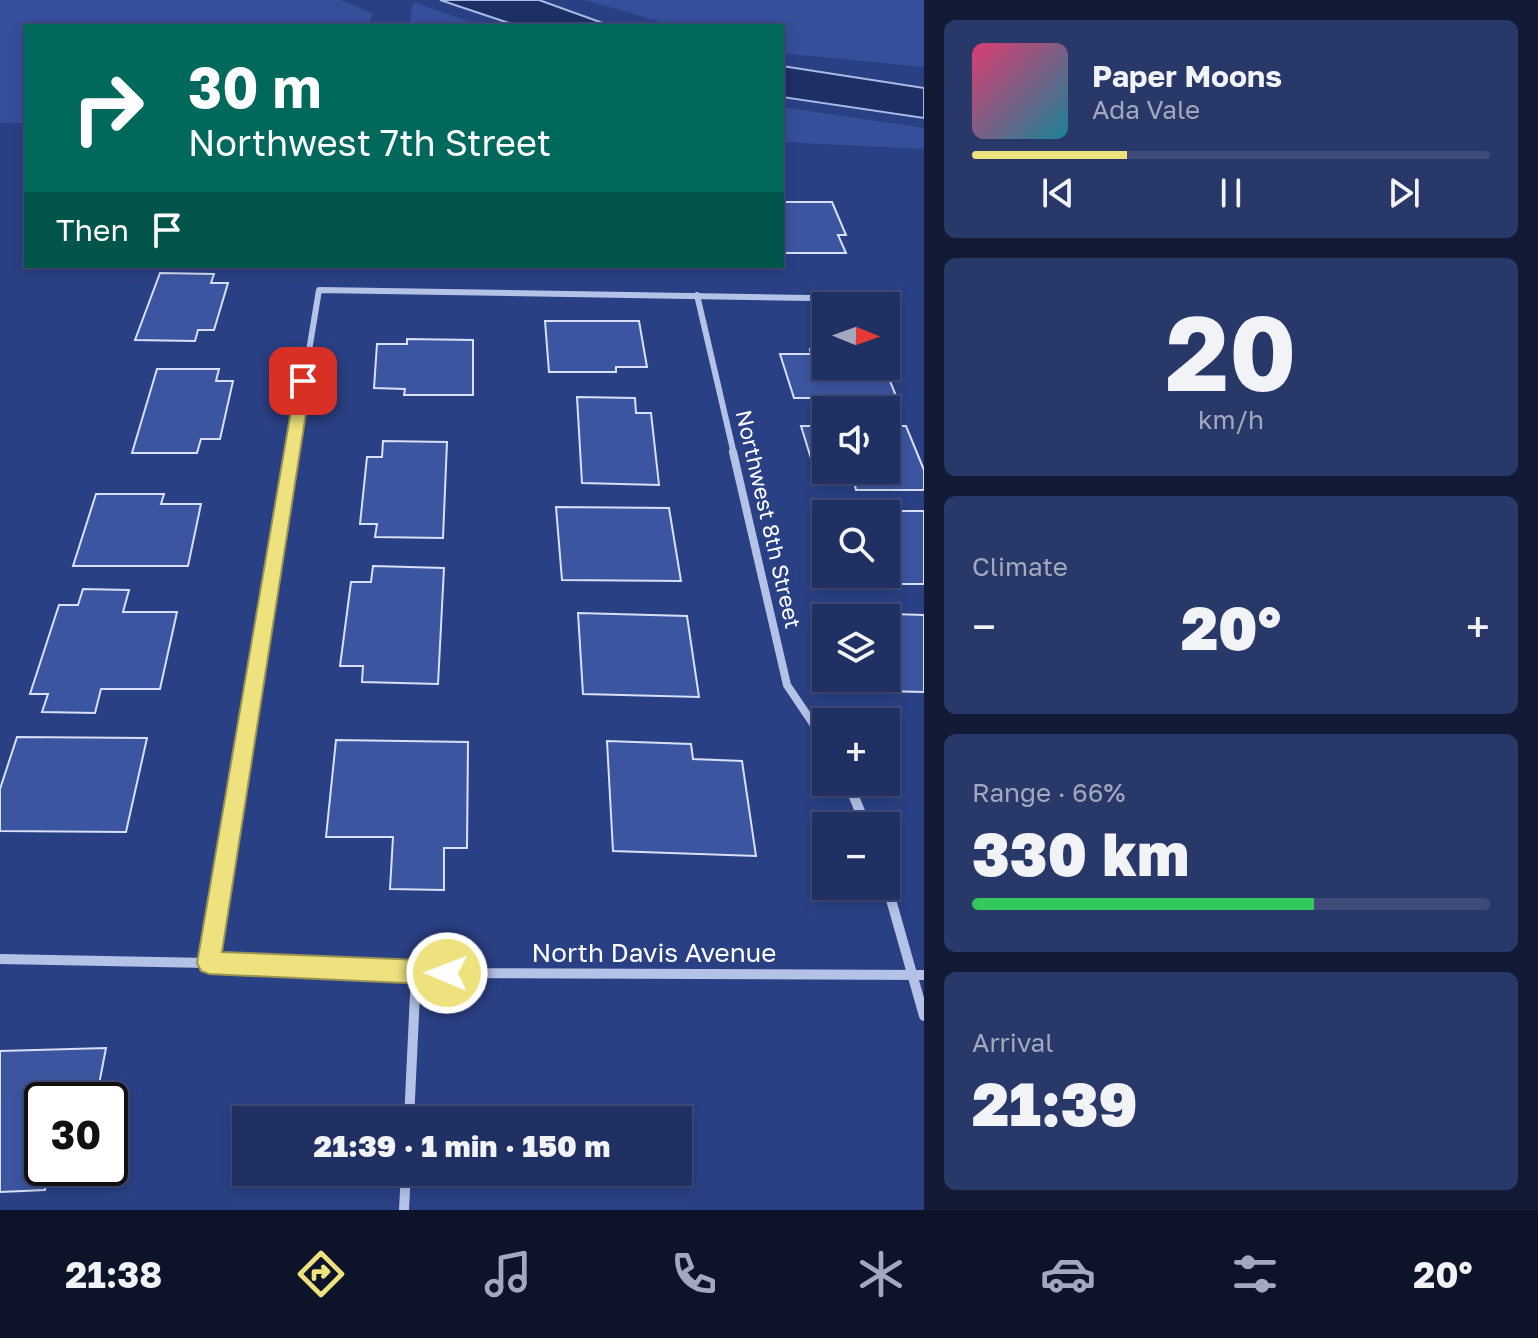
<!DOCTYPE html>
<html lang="en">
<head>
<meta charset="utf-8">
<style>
  :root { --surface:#203063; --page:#283869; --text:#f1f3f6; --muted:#a2a9be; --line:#3d4b78; --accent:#ede27d }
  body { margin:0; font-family:"Golos Text",sans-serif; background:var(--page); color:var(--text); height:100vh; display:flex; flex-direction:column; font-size:30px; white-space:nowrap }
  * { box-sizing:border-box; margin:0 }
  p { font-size:26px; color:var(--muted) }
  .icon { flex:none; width:44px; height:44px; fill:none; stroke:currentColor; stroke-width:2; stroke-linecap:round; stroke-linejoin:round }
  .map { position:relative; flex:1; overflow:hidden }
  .drawer { display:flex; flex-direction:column; gap:20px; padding:20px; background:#121a36; width:614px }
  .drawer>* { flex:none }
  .banner { position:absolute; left:24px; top:24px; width:760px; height:244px; border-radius:0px; box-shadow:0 4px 12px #0003,0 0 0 2px var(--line); background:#00695c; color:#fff; overflow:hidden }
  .needle { width:52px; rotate:91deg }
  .controls { position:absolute; left:812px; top:292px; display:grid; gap:16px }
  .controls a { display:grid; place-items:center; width:88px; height:88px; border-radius:0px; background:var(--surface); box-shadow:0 4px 12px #0003,0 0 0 2px var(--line); font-size:40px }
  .speed { position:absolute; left:24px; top:1082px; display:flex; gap:16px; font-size:40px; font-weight:700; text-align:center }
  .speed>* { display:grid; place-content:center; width:104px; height:104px; border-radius:50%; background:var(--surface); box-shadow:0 4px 12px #0003,0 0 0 2px var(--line); line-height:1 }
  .speed .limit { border:4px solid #111; border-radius:12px; background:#fff; color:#111 }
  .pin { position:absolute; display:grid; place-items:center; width:68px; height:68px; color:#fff; margin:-34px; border-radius:16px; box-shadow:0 4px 12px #0006 }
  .me { position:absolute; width:88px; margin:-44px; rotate:271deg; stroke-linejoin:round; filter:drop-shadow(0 0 6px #0008) }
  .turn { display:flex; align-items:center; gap:28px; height:168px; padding:0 32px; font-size:36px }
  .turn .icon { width:104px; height:104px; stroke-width:2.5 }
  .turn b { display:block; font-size:56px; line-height:68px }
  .then { display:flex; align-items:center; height:76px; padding:0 32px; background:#0003; gap:16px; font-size:30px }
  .big { font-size:60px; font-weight:800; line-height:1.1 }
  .drawer .tile { flex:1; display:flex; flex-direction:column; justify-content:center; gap:12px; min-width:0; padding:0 28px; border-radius:12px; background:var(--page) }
  .drawer .dial { align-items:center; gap:0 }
  .dial b { font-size:104px; line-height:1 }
  .song { display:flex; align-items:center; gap:24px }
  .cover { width:96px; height:96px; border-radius:12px; background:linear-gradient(135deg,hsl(340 70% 55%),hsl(190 70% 35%)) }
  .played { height:8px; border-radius:4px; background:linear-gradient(90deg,var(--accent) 30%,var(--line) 30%) }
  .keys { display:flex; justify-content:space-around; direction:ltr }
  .heat { display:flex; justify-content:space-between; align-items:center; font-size:44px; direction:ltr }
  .charge { height:12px; border-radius:6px; background:linear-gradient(90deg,#34c759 66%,var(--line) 0) }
  .trip { position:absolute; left:232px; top:1106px; width:460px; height:80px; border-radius:0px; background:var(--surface); box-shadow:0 4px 12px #0003,0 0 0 2px var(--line); font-weight:800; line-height:80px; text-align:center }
  .tab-bar { display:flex; height:128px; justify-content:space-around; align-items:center; background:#0d1328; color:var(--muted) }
  .tab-bar .icon { width:56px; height:56px }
  .tab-bar .selected { color:var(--accent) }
  .tab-bar b { font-size:36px; color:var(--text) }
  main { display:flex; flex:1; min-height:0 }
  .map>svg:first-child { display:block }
  .green { fill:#364f9b }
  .water { fill:#1e2f65; stroke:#aabae7; stroke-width:2 }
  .building { fill:#3b55a0; stroke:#d8dff6; stroke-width:2 }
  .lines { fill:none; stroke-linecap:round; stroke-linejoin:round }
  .street-far2 { stroke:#b5c2e7; stroke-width:6 }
  .street-far1 { stroke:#b5c2e7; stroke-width:8 }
  .street { stroke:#b5c2e7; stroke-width:10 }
  .route { fill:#ede27d; stroke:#9a9351; stroke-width:2 }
  .labels { text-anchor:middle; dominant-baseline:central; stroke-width:8; stroke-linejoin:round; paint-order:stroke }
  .street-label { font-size:22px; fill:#fff; stroke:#2a4084 }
  .near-street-label { font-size:26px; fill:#fff; stroke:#2a4084 }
</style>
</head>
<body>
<main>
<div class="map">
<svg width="924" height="1210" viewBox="0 0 924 1210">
  <rect width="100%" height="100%" fill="#2a4084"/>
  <g class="green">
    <polygon points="0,0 341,0 373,14 367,26 26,26 26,123 0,123"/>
    <polygon points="584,0 924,0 924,67 782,53 782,26 676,26"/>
    <polygon points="413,2 482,26 409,26"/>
    <polygon points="782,107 924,128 924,149 782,142"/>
  </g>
  <g class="water">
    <polygon points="440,0 539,0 611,26 518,26"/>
    <polygon points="782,66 924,88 924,118 782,97"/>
  </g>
  <g class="building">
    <polygon points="782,202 832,202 846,235 838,235 846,253 783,253"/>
    <polygon points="160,273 214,274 211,283 228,283 214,330 198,330 195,341 135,340"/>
    <polygon points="545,321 639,321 647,367 616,367 616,372 549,372"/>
    <polygon points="407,339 473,340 473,395 404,395 405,389 374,388 377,344 407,344"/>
    <polygon points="810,349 826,349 826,366 884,366 900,406 829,406 826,398 794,398 780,354 811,354"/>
    <polygon points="157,369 219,369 216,381 233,381 220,439 201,439 197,453 132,453"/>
    <polygon points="577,397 635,398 636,413 651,413 659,485 582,483"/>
    <polygon points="801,426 826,426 826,470 886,470 886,426 906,426 924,470 924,490 856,490 854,481 818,481"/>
    <polygon points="383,441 447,442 443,538 375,537 377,524 360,524 367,457 382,457"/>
    <polygon points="96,494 164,494 161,504 201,504 188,566 73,566"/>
    <polygon points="556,507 669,508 681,581 562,580"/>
    <polygon points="862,511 924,511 924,584 852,584 849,574 886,574 886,514 864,514"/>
    <polygon points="373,566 444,568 438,684 362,682 363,666 340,666 351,582 371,582"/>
    <polygon points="83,589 129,590 123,612 177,612 160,689 101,689 95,713 42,712 48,694 30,694 59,605 78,605"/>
    <polygon points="578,613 687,616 699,697 583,694"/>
    <polygon points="861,613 924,615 924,692 882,691 879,678 886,678 886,618 862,618"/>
    <polygon points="17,737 147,738 126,832 0,831 0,789"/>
    <polygon points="336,740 468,742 467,848 444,848 444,890 390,889 393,837 326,837"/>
    <polygon points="607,741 691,744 693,759 742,761 756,856 613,851"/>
    <polygon points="106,1048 96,1100 42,1100 42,1168 49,1168 45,1190 0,1192 0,1051"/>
  </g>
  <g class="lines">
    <g class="street-far2">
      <polyline points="697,295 734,454"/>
      <polyline points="292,454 319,290 876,299"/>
    </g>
    <g class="street-far1">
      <polyline points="733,452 787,685 826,743"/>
      <polyline points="238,784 293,452"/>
    </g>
    <g class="street">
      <polyline points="848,782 866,826"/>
      <polyline points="886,882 924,1016"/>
      <polyline points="0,959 209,963 416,973 924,975"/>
      <polyline points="209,963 239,782"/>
      <polyline points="409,1120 416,973"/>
      <polyline points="404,1210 406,1172"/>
    </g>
  </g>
  <polygon class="route" points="303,376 311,381 222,952 447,961 455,965 459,973 455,981 447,985 209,974 201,971 197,963 296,381"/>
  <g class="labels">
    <g class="street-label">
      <text transform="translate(769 519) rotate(77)">Northwest 8th Street</text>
    </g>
    <g class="near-street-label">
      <text x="654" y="952">North Davis Avenue</text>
    </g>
  </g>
</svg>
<div class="controls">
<a><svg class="needle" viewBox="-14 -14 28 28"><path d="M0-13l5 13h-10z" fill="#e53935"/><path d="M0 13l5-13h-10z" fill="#a2a9be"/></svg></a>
<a><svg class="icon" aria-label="sound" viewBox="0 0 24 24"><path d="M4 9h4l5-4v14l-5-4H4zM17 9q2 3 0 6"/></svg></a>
<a><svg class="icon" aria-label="search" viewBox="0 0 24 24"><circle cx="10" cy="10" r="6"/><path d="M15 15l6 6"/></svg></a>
<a><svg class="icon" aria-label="layers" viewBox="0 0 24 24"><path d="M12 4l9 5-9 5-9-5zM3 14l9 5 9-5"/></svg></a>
<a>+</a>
<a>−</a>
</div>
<div class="speed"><div class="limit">30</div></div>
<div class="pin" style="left:303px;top:381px;background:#d93025"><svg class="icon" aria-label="arrive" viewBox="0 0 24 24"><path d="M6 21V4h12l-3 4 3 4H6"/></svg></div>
<svg class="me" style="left:447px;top:973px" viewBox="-20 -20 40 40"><circle r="17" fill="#ede27d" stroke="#fff" stroke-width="3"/><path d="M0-11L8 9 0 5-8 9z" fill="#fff"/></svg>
<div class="trip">21:39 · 1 min · 150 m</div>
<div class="banner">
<div class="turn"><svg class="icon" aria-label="right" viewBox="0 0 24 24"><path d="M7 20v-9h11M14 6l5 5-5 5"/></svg><div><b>30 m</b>Northwest 7th Street</div></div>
<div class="then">Then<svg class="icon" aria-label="arrive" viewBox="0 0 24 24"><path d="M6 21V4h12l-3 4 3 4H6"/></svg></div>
</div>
</div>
<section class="drawer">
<div class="tile">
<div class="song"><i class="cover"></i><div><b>Paper Moons</b><p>Ada Vale</p></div></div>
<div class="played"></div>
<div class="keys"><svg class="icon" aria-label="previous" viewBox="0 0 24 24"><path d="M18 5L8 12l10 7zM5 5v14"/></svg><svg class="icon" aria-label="pause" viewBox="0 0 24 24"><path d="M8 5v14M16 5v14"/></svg><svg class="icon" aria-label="next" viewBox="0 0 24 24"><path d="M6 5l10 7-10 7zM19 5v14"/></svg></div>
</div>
<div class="tile dial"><b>20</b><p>km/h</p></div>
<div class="tile"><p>Climate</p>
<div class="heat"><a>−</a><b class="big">20°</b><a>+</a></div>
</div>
<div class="tile"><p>Range · 66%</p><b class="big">330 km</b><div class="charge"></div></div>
<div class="tile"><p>Arrival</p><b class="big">21:39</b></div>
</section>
</main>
<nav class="tab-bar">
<b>21:38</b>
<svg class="icon selected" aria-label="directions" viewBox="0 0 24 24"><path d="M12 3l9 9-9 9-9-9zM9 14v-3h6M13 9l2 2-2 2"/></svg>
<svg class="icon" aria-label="music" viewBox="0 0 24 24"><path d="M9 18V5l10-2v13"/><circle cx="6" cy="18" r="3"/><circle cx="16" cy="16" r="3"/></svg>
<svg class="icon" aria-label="phone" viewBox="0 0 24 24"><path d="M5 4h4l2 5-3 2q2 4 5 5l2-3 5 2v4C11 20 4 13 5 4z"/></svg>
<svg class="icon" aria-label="climate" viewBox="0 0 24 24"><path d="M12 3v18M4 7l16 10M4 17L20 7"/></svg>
<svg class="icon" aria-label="car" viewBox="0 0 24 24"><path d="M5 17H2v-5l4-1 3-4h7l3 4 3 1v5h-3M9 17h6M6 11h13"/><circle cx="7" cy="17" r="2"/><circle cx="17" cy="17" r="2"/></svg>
<svg class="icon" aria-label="filters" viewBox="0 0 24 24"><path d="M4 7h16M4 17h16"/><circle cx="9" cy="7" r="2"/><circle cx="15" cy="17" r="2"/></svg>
<b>20°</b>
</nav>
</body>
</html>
